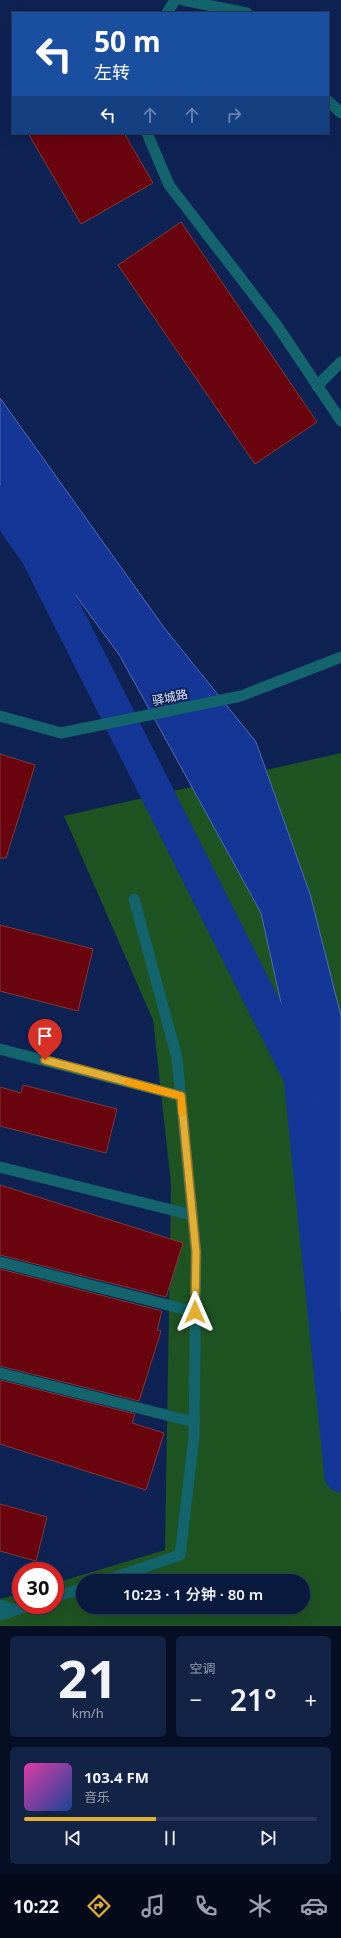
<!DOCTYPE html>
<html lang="zh">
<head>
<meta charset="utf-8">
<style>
  :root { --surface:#0a1a3f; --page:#132346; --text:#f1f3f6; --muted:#99a1b0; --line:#2a3859; --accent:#e2af34 }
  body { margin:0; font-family:"Noto Sans","Noto Sans SC",sans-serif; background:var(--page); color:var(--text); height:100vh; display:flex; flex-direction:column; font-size:15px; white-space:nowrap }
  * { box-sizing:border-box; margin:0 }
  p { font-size:13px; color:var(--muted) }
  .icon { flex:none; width:22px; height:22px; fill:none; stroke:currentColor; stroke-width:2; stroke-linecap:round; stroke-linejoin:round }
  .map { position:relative; height:1626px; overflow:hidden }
  .sheet { display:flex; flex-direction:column; gap:10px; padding:10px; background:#060e23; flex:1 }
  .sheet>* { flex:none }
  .hud { position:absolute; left:12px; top:12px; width:317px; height:122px; border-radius:0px; box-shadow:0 4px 16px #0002,0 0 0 1px var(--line); background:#1a4fa0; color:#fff; overflow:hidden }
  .speed { position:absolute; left:12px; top:1562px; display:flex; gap:8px; font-size:20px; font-weight:700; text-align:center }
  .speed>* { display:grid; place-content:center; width:52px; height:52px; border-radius:50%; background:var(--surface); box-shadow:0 4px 16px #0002,0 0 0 1px var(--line); line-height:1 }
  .speed .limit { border:6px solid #d22; background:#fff; color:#111 }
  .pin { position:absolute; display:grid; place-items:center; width:34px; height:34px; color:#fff; margin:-41px -17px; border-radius:50% 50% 50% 0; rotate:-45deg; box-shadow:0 0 4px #0007 }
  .pin .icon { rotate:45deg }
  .me { position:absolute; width:44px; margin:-22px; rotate:0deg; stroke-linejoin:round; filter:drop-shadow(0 0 3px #0008) }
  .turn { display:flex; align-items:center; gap:14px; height:84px; padding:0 16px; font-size:18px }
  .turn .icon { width:52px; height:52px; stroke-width:2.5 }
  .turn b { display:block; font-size:28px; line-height:34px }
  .lanes { display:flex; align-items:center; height:38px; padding:0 16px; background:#0003; justify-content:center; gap:20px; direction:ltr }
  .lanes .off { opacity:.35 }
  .big { font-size:30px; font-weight:600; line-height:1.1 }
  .sheet .card { flex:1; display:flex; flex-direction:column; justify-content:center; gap:6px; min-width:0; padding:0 14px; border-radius:6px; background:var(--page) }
  .sheet .dial { align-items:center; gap:0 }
  .dial b { font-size:52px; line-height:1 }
  .song { display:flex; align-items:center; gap:12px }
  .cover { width:48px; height:48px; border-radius:6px; background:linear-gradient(135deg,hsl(320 70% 55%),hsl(220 70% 35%)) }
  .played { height:4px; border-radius:2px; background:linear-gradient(90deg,var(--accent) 45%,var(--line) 45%) }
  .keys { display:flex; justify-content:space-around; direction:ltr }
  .heat { display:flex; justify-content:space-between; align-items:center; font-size:22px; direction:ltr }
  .sheet .tiles { flex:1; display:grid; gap:10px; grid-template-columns:1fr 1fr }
  .card:last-child { grid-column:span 2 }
  .trip { position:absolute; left:76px; top:1574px; width:234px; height:40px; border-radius:20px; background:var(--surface); box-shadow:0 4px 16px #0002,0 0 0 1px var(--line); font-weight:600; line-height:40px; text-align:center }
  .menu { display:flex; height:64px; justify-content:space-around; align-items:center; background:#040a19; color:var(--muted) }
  .menu .icon { width:28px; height:28px }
  .menu .current { color:var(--accent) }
  .menu b { font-size:18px; color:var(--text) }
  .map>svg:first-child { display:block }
  .green { fill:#1e5322; fill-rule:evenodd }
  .water { fill:#143697; stroke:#516bb5 }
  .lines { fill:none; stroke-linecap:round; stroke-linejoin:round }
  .canal { stroke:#143697; stroke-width:33 }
  .building { fill:#69030e; stroke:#7f3a37 }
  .minor { stroke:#13646c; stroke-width:11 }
  .tertiary { stroke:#13646c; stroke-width:11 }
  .route-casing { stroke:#937222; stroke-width:10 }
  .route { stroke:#e2af34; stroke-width:7 }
  .slow { stroke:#f59e0b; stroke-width:7 }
  .labels { text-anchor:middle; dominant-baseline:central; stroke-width:4; stroke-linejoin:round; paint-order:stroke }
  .street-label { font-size:12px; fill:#dee7fb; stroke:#0e2254 }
</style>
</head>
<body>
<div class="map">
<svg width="341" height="1626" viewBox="0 0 341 1626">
  <rect width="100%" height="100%" fill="#0e2254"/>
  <path class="green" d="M 341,753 L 341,1626 L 0,1626 L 0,1599 L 21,1593 L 21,1605 L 55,1605 L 55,1583 L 165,1550 L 171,1184 L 153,1020 L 64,816 ZM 83,1581 L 303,1581 L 303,1607 L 83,1607 Z"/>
  <polygon class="water" points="0,398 165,629 256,742 310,894 341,1016 341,1424 330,1223 261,913 120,656 0,491"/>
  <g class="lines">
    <polyline class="canal" points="0,502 37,555 300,1077 341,1476"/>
  </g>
  <g class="building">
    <polygon points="28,133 124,133 153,183 81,224"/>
    <polygon points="181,222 317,422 255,464 118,265"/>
    <polygon points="0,754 35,765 6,858 0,858"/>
    <polygon points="0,925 93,949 78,1011 0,991"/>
    <polygon points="23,1085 117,1109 106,1153 0,1126 0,1087 21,1093"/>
    <polygon points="0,1185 183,1243 166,1297 0,1255"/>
    <polygon points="0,1269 162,1311 157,1330 161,1331 139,1401 0,1366"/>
    <polygon points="0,1380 135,1414 132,1423 164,1433 146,1490 0,1444"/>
    <polygon points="0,1504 47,1517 36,1561 0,1551"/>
  </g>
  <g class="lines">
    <g class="minor">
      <polyline points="183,0 247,13"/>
      <polyline points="167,13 175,0"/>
      <polyline points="328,101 341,113"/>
      <polyline points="147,133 169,185 276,324 341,421"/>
      <polyline points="317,386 341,362"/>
      <polyline points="0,1049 181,1096"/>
      <polyline points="0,1167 192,1215"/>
      <polyline points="0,1262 195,1312"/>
      <polyline points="0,1373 194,1422"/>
      <polyline points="104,1581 180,1555 194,1437 196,1252 177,1058 134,899"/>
      <polyline points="55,1597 83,1588"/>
      <polyline points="0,1605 16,1610"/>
      <polyline points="0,1615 33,1605"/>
    </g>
    <polyline class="tertiary" points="0,716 61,733 241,696 341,657"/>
  </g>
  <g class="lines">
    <defs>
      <polyline id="route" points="45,1060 181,1096 196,1252 195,1312"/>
    </defs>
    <use href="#route" class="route-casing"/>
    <use href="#route" class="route"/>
    <polyline class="slow" points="128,1082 181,1096 182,1113"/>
  </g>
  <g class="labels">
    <g class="street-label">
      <text transform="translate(170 697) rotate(-12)">驿城路</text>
    </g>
  </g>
</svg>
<div class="speed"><div class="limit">30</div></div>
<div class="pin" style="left:45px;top:1060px;background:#d93025"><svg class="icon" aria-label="arrive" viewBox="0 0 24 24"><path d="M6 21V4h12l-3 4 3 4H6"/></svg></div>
<svg class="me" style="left:195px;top:1312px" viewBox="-20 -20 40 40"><path d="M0-17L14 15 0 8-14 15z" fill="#e2af34" stroke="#fff" stroke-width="4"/></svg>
<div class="trip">10:23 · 1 分钟 · 80 m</div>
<div class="hud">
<div class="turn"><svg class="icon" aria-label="left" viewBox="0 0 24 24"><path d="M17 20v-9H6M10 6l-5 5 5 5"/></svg><div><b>50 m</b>左转</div></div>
<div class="lanes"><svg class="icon" aria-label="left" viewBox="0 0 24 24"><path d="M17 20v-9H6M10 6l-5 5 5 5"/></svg><svg class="icon off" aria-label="ahead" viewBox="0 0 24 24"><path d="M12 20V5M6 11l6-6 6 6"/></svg><svg class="icon off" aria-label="ahead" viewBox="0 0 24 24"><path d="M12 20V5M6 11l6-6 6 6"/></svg><svg class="icon off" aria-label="right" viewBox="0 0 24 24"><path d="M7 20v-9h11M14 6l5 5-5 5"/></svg></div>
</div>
</div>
<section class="sheet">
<div class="tiles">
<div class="card dial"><b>21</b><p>km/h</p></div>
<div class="card"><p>空调</p>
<div class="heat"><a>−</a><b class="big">21°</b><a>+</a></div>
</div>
<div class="card">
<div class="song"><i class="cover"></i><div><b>103.4 FM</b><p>音乐</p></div></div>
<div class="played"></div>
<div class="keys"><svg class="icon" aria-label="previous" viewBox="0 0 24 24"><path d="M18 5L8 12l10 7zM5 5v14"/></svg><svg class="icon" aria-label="pause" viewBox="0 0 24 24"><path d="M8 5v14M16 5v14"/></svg><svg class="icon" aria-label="next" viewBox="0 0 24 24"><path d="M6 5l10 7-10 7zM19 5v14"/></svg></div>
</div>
</div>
</section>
<nav class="menu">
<b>10:22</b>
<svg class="icon current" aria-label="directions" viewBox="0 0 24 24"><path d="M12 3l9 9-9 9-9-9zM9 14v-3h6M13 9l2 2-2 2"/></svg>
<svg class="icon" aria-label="music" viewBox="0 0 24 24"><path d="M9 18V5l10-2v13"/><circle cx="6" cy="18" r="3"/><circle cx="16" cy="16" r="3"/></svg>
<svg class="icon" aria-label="phone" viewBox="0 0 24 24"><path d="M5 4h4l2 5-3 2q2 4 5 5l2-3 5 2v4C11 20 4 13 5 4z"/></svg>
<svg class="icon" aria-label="climate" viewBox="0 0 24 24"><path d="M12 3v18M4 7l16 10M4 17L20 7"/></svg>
<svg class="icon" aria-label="car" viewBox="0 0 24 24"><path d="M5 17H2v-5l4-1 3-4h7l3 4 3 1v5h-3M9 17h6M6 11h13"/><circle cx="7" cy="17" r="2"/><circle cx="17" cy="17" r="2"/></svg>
</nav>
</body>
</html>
